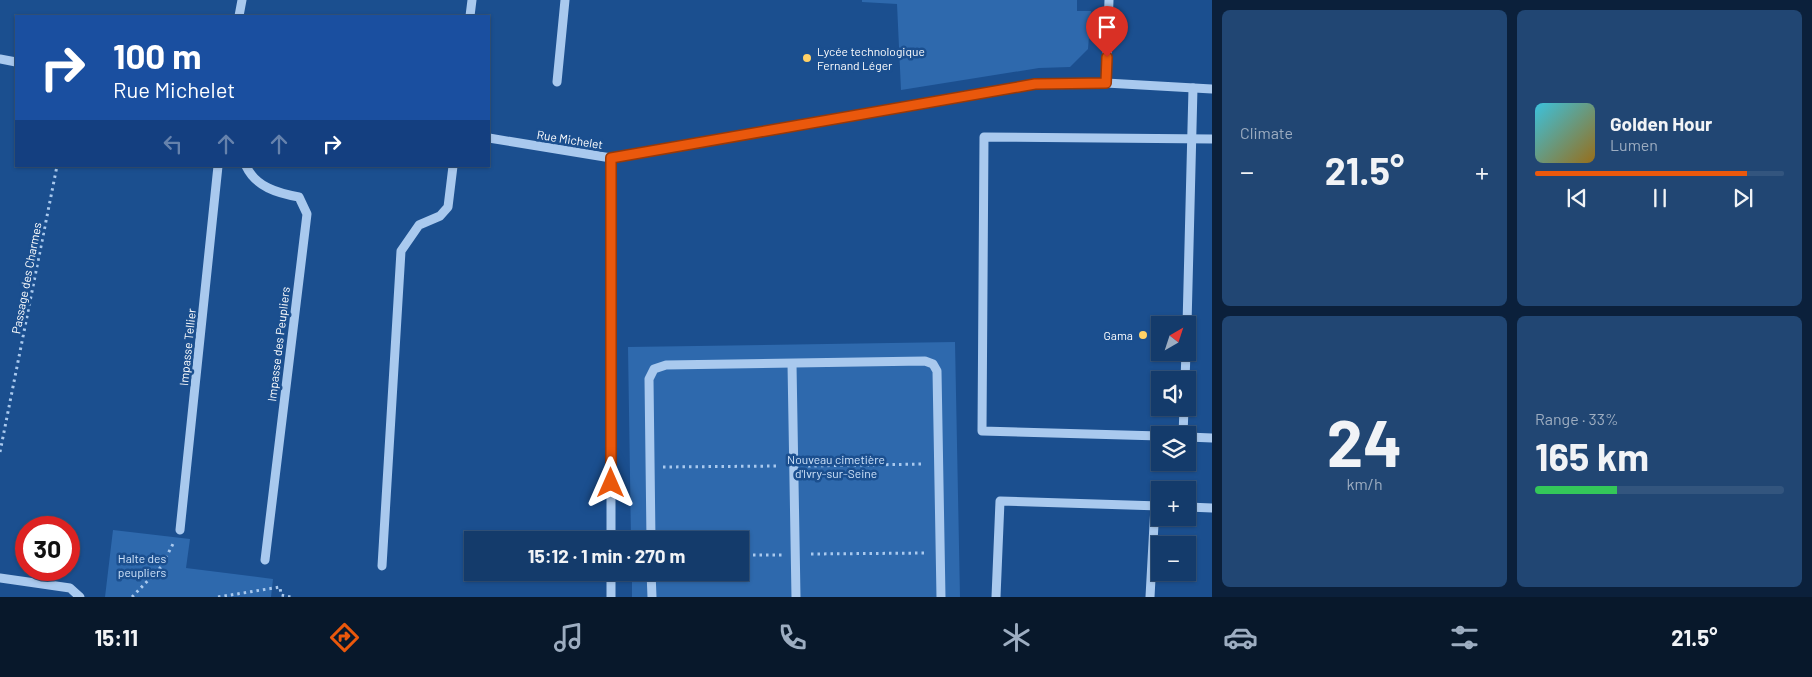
<!DOCTYPE html>
<html lang="en">
<head>
<meta charset="utf-8">
<style>
  :root { --surface:#143b6b; --page:#214673; --text:#f1f3f6; --muted:#9dadc1; --line:#33557e; --accent:#ea580c }
  body { margin:0; font-family:Barlow,sans-serif; background:var(--page); color:var(--text); height:100vh; display:flex; flex-direction:column; font-size:19px; white-space:nowrap }
  * { box-sizing:border-box; margin:0 }
  p { font-size:16px; color:var(--muted) }
  .icon { flex:none; width:28px; height:28px; fill:none; stroke:currentColor; stroke-width:2; stroke-linecap:round; stroke-linejoin:round }
  .map { position:relative; flex:1; overflow:hidden }
  .details { display:flex; flex-direction:column; gap:10px; padding:10px; background:#0b203b; width:600px }
  .details>* { flex:none }
  .guide { position:absolute; left:15px; top:15px; width:475px; height:152px; border-radius:0px; box-shadow:0 1px 4px #0004,0 0 0 1px var(--line); background:#1a4fa0; color:#fff; overflow:hidden }
  .needle { width:32px; rotate:39deg }
  .tools { position:absolute; left:1151px; top:316px; display:grid; gap:10px }
  .tools a { display:grid; place-items:center; width:45px; height:45px; border-radius:0px; background:var(--surface); box-shadow:0 1px 4px #0004,0 0 0 1px var(--line); font-size:25px }
  .speed { position:absolute; left:15px; top:516px; display:flex; gap:10px; font-size:25px; font-weight:700; text-align:center }
  .speed>* { display:grid; place-content:center; width:65px; height:65px; border-radius:50%; background:var(--surface); box-shadow:0 1px 4px #0004,0 0 0 1px var(--line); line-height:1 }
  .speed .limit { border:8px solid #d22; background:#fff; color:#111 }
  .pin { position:absolute; display:grid; place-items:center; width:42px; height:42px; color:#fff; margin:-51px -21px; border-radius:50% 50% 50% 0; rotate:-45deg; box-shadow:0 0 5px #0007 }
  .pin .icon { rotate:45deg }
  .me { position:absolute; width:55px; margin:-28px; rotate:0deg; stroke-linejoin:round; filter:drop-shadow(0 0 4px #0008) }
  .turn { display:flex; align-items:center; gap:18px; height:105px; padding:0 15px; font-size:22px }
  .turn .icon { width:65px; height:65px; stroke-width:2.5 }
  .turn b { display:block; font-size:35px; line-height:42px }
  .lanes { display:flex; align-items:center; height:48px; padding:0 15px; background:#0003; justify-content:center; gap:25px; direction:ltr }
  .lanes .off { opacity:.35 }
  .big { font-size:38px; font-weight:700; line-height:1.1 }
  .details .tile { flex:1; display:flex; flex-direction:column; justify-content:center; gap:8px; min-width:0; padding:0 18px; border-radius:8px; background:var(--page) }
  .details .dial { align-items:center; gap:0 }
  .dial b { font-size:65px; line-height:1 }
  .song { display:flex; align-items:center; gap:15px }
  .cover { width:60px; height:60px; border-radius:8px; background:linear-gradient(135deg,hsl(190 70% 55%),hsl(40 70% 35%)) }
  .played { height:5px; border-radius:2px; background:linear-gradient(90deg,var(--accent) 85%,var(--line) 85%) }
  .keys { display:flex; justify-content:space-around; direction:ltr }
  .heat { display:flex; justify-content:space-between; align-items:center; font-size:28px; direction:ltr }
  .charge { height:8px; border-radius:4px; background:linear-gradient(90deg,#34c759 33%,var(--line) 0) }
  .details .tiles { flex:1; display:grid; gap:10px; grid-template-columns:repeat(2,1fr) }
  .trip { position:absolute; left:464px; top:531px; width:285px; height:50px; border-radius:0px; background:var(--surface); box-shadow:0 1px 4px #0004,0 0 0 1px var(--line); font-weight:700; line-height:50px; text-align:center }
  .menu { display:flex; height:80px; justify-content:space-around; align-items:center; background:#08182b; color:var(--muted) }
  .menu .icon { width:35px; height:35px }
  .menu .current { color:var(--accent) }
  .menu b { font-size:22px; color:var(--text) }
  main { display:flex; flex:1; min-height:0 }
  .map>svg:first-child { display:block }
  .green { fill:#2e69ad }
  .lines { fill:none; stroke-linecap:round; stroke-linejoin:round }
  .path { stroke:#a9c9ee; stroke-width:3; stroke-dasharray:2.5 4; stroke-linecap:butt }
  .minor { stroke:#a9c9ee; stroke-width:9 }
  .route-casing { stroke:#983908; stroke-width:12 }
  .route { stroke:#ea580c; stroke-width:9 }
  .poi-dot { fill:#ffd166; stroke:#1b4f8f; stroke-width:2 }
  .labels { text-anchor:middle; dominant-baseline:central; stroke-width:5; stroke-linejoin:round; paint-order:stroke }
  .poi-label { font-size:12px; fill:#fff; stroke:#1b4f8f; text-anchor:start }
  .street-label { font-size:12px; fill:#fff; stroke:#1b4f8f }
  .park-label { font-size:12px; fill:#cfe3fa; stroke:#1b4f8f }
</style>
</head>
<body>
<main>
<div class="map">
<svg width="1212" height="597" viewBox="0 0 1212 597">
  <rect width="100%" height="100%" fill="#1b4f8f"/>
  <g class="green">
    <polygon points="862,0 1077,0 1077,11 1091,11 1088,49 1070,67 1039,68 901,90 897,4 862,2"/>
    <polygon points="955,342 960,597 632,597 632,573 740,572 740,540 631,540 628,347"/>
    <polygon points="113,530 190,539 186,568 273,579 271,597 105,597"/>
  </g>
  <g class="lines">
    <g class="path">
      <polyline points="0,452 57,166"/>
      <polyline points="808,466 924,464"/>
      <polyline points="663,467 779,466"/>
      <polyline points="811,554 927,553"/>
      <polyline points="740,555 782,555"/>
      <polyline points="132,597 161,567 174,542"/>
      <polyline points="218,597 280,587 281,595 291,597"/>
    </g>
    <g class="minor">
      <polyline points="239,16 242,0"/>
      <polyline points="470,16 472,0"/>
      <polyline points="0,59 16,62"/>
      <polyline points="557,82 565,0"/>
      <polyline points="1106,83 1109,0"/>
      <polyline points="489,138 611,158 1035,84 1106,83 1212,89"/>
      <polyline points="611,158 611,540"/>
      <path d="M 246,166 C 256,187 277,193 299,197 L 307,214 L 265,560"/>
      <polyline points="1187,325 1193,88"/>
      <polyline points="792,364 796,597"/>
      <polyline points="1185,380 1186,352"/>
      <polyline points="1183,435 1184,408"/>
      <polyline points="1160,436 982,431 984,137 1212,139"/>
      <polyline points="1188,437 1212,438"/>
      <polyline points="1188,507 1212,508"/>
      <polyline points="180,530 218,166"/>
      <polyline points="651,540 649,379 654,369 666,365 925,361 933,364 937,371 941,597"/>
      <polyline points="382,566 401,251 419,225 440,216 448,207 453,166"/>
      <polyline points="611,572 611,597"/>
      <polyline points="651,572 652,597"/>
      <polyline points="0,578 70,588 80,597"/>
      <polyline points="996,597 1000,501 1160,506"/>
      <polyline points="1150,597 1155,506"/>
    </g>
  </g>
  <g class="lines">
    <defs>
      <polyline id="route" points="611,483 611,158 1035,84 1106,83 1107,57"/>
    </defs>
    <use href="#route" class="route-casing"/>
    <use href="#route" class="route"/>
  </g>
  <g class="poi-dot">
    <circle cx="807" cy="58" r="5"/>
    <circle cx="1143" cy="335" r="5"/>
  </g>
  <g class="labels">
    <g class="poi-label">
      <text x="817" y="51">Lycée technologique<tspan x="817" dy="14">Fernand Léger</tspan></text>
      <text x="1133" y="335" text-anchor="end">Gama</text>
    </g>
    <g class="street-label">
      <text transform="translate(570 139) rotate(9)">Rue Michelet</text>
      <text transform="translate(26 278) rotate(-79)">Passage des Charmes</text>
      <text transform="translate(278 344) rotate(-83)">Impasse des Peupliers</text>
      <text transform="translate(187 347) rotate(-84)">Impasse Tellier</text>
    </g>
    <g class="park-label">
      <text x="836" y="459">Nouveau cimetière<tspan x="836" dy="14">d'Ivry-sur-Seine</tspan></text>
      <text x="142" y="558">Halte des<tspan x="142" dy="14">peupliers</tspan></text>
    </g>
  </g>
</svg>
<div class="tools">
<a><svg class="needle" viewBox="-14 -14 28 28"><path d="M0-13l5 13h-10z" fill="#e53935"/><path d="M0 13l5-13h-10z" fill="#9dadc1"/></svg></a>
<a><svg class="icon" aria-label="sound" viewBox="0 0 24 24"><path d="M4 9h4l5-4v14l-5-4H4zM17 9q2 3 0 6"/></svg></a>
<a><svg class="icon" aria-label="layers" viewBox="0 0 24 24"><path d="M12 4l9 5-9 5-9-5zM3 14l9 5 9-5"/></svg></a>
<a>+</a>
<a>−</a>
</div>
<div class="speed"><div class="limit">30</div></div>
<div class="pin" style="left:1107px;top:57px;background:#d93025"><svg class="icon" aria-label="arrive" viewBox="0 0 24 24"><path d="M6 21V4h12l-3 4 3 4H6"/></svg></div>
<svg class="me" style="left:611px;top:483px" viewBox="-20 -20 40 40"><path d="M0-17L14 15 0 8-14 15z" fill="#ea580c" stroke="#fff" stroke-width="4"/></svg>
<div class="trip">15:12 · 1 min · 270 m</div>
<div class="guide">
<div class="turn"><svg class="icon" aria-label="right" viewBox="0 0 24 24"><path d="M7 20v-9h11M14 6l5 5-5 5"/></svg><div><b>100 m</b>Rue Michelet</div></div>
<div class="lanes"><svg class="icon off" aria-label="left" viewBox="0 0 24 24"><path d="M17 20v-9H6M10 6l-5 5 5 5"/></svg><svg class="icon off" aria-label="ahead" viewBox="0 0 24 24"><path d="M12 20V5M6 11l6-6 6 6"/></svg><svg class="icon off" aria-label="ahead" viewBox="0 0 24 24"><path d="M12 20V5M6 11l6-6 6 6"/></svg><svg class="icon" aria-label="right" viewBox="0 0 24 24"><path d="M7 20v-9h11M14 6l5 5-5 5"/></svg></div>
</div>
</div>
<section class="details">
<div class="tiles">
<div class="tile"><p>Climate</p>
<div class="heat"><a>−</a><b class="big">21.5°</b><a>+</a></div>
</div>
<div class="tile">
<div class="song"><i class="cover"></i><div><b>Golden Hour</b><p>Lumen</p></div></div>
<div class="played"></div>
<div class="keys"><svg class="icon" aria-label="previous" viewBox="0 0 24 24"><path d="M18 5L8 12l10 7zM5 5v14"/></svg><svg class="icon" aria-label="pause" viewBox="0 0 24 24"><path d="M8 5v14M16 5v14"/></svg><svg class="icon" aria-label="next" viewBox="0 0 24 24"><path d="M6 5l10 7-10 7zM19 5v14"/></svg></div>
</div>
<div class="tile dial"><b>24</b><p>km/h</p></div>
<div class="tile"><p>Range · 33%</p><b class="big">165 km</b><div class="charge"></div></div>
</div>
</section>
</main>
<nav class="menu">
<b>15:11</b>
<svg class="icon current" aria-label="directions" viewBox="0 0 24 24"><path d="M12 3l9 9-9 9-9-9zM9 14v-3h6M13 9l2 2-2 2"/></svg>
<svg class="icon" aria-label="music" viewBox="0 0 24 24"><path d="M9 18V5l10-2v13"/><circle cx="6" cy="18" r="3"/><circle cx="16" cy="16" r="3"/></svg>
<svg class="icon" aria-label="phone" viewBox="0 0 24 24"><path d="M5 4h4l2 5-3 2q2 4 5 5l2-3 5 2v4C11 20 4 13 5 4z"/></svg>
<svg class="icon" aria-label="climate" viewBox="0 0 24 24"><path d="M12 3v18M4 7l16 10M4 17L20 7"/></svg>
<svg class="icon" aria-label="car" viewBox="0 0 24 24"><path d="M5 17H2v-5l4-1 3-4h7l3 4 3 1v5h-3M9 17h6M6 11h13"/><circle cx="7" cy="17" r="2"/><circle cx="17" cy="17" r="2"/></svg>
<svg class="icon" aria-label="filters" viewBox="0 0 24 24"><path d="M4 7h16M4 17h16"/><circle cx="9" cy="7" r="2"/><circle cx="15" cy="17" r="2"/></svg>
<b>21.5°</b>
</nav>
</body>
</html>
